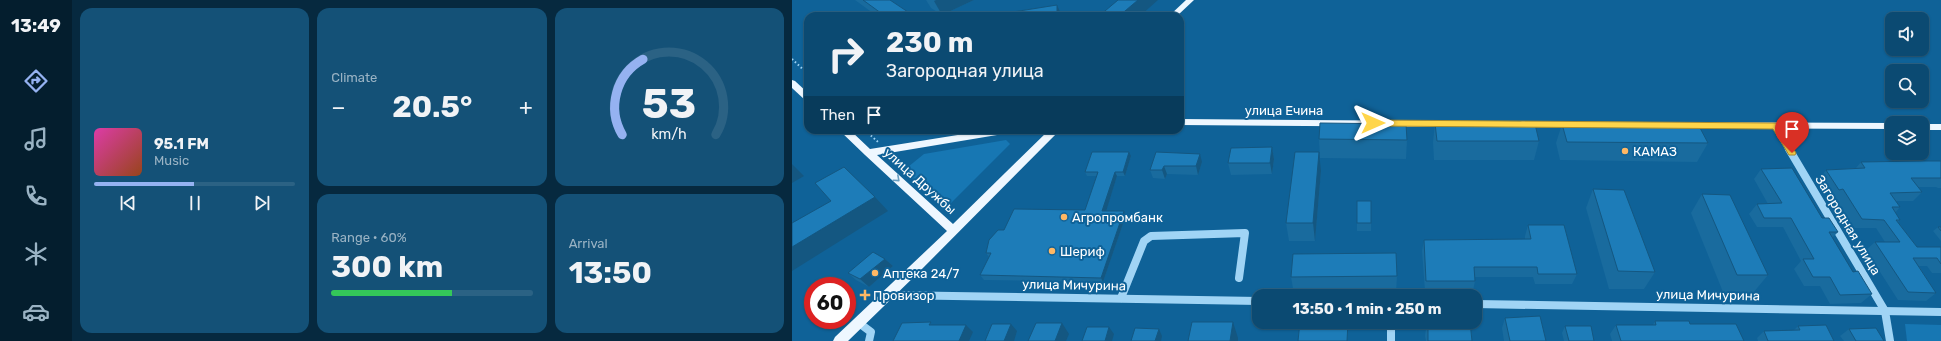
<!DOCTYPE html>
<html lang="en">
<head>
<meta charset="utf-8">
<style>
  :root { --surface:#0b4a72; --page:#145177; --text:#f1f3f6; --muted:#9ab3c4; --line:#2b6284; --accent:#95b2f1 }
  body { margin:0; font-family:Rubik,sans-serif; background:var(--page); color:var(--text); height:100vh; display:flex; flex-direction:column; font-size:15px; white-space:nowrap }
  * { box-sizing:border-box; margin:0 }
  p { font-size:13px; color:var(--muted) }
  .icon { flex:none; width:22px; height:22px; fill:none; stroke:currentColor; stroke-width:2; stroke-linecap:round; stroke-linejoin:round }
  .map { position:relative; flex:1; overflow:hidden }
  .details { display:flex; flex-direction:column; gap:8px; padding:8px; background:#06293f; width:720px }
  .details>* { flex:none }
  .hud { position:absolute; left:12px; top:12px; width:380px; height:122px; border-radius:12px; box-shadow:0 1px 3px #0004,0 0 0 1px var(--line); background:#0b4a72; color:var(--text); overflow:hidden }
  .controls { position:absolute; left:1093px; top:12px; display:grid; gap:8px }
  .controls a { display:grid; place-items:center; width:44px; height:44px; border-radius:8px; background:var(--surface); box-shadow:0 1px 3px #0004,0 0 0 1px var(--line); font-size:20px }
  .speed { position:absolute; left:12px; top:277px; display:flex; gap:8px; font-size:20px; font-weight:700; text-align:center }
  .speed>* { display:grid; place-content:center; width:52px; height:52px; border-radius:50%; background:var(--surface); box-shadow:0 1px 3px #0004,0 0 0 1px var(--line); line-height:1 }
  .speed .limit { border:6px solid #d22; background:#fff; color:#111 }
  .pin { position:absolute; display:grid; place-items:center; width:34px; height:34px; color:#fff; margin:-41px -17px; border-radius:50% 50% 50% 0; rotate:-45deg; box-shadow:0 0 4px #0007 }
  .pin .icon { rotate:45deg }
  .me { position:absolute; width:44px; margin:-22px; rotate:90deg; stroke-linejoin:round; filter:drop-shadow(0 0 3px #0008) }
  .turn { display:flex; align-items:center; gap:14px; height:84px; padding:0 16px; font-size:18px }
  .turn .icon { width:52px; height:52px; stroke-width:2.5 }
  .turn b { display:block; font-size:28px; line-height:34px }
  .then { display:flex; align-items:center; height:38px; padding:0 16px; background:#0003; gap:8px; font-size:15px }
  .big { font-size:30px; font-weight:700; line-height:1.1 }
  .details .widget { flex:1; display:flex; flex-direction:column; justify-content:center; gap:6px; min-width:0; padding:0 14px; border-radius:12px; background:var(--page) }
  .details .dial { align-items:center; gap:0 }
  .dial svg { height:104px; overflow:visible; fill:none; stroke:var(--line); stroke-width:7; stroke-linecap:round; text-anchor:middle }
  .dial text { fill:var(--text); stroke:none }
  .song { display:flex; align-items:center; gap:12px }
  .cover { width:48px; height:48px; border-radius:6px; background:linear-gradient(135deg,hsl(320 70% 55%),hsl(20 70% 35%)) }
  .played { height:4px; border-radius:2px; background:linear-gradient(90deg,var(--accent) 50%,var(--line) 50%) }
  .keys { display:flex; justify-content:space-around; direction:ltr }
  .heat { display:flex; justify-content:space-between; align-items:center; font-size:22px; direction:ltr }
  .charge { height:6px; border-radius:3px; background:linear-gradient(90deg,#34c759 60%,var(--line) 0) }
  .details .tiles { flex:1; display:grid; gap:8px; grid-template-columns:repeat(3,1fr) }
  .widget:first-child { grid-row:span 2 }
  .trip { position:absolute; left:460px; top:289px; width:230px; height:40px; border-radius:12px; background:var(--surface); box-shadow:0 1px 3px #0004,0 0 0 1px var(--line); font-weight:700; line-height:40px; text-align:center }
  main { display:flex; flex:1; min-height:0 }
  .dock { display:flex; flex-direction:column; width:72px; justify-content:space-around; align-items:center; background:#041e2e; color:var(--muted) }
  .dock .icon { width:28px; height:28px }
  .dock .active { color:var(--accent) }
  .dock b { font-size:18px; color:var(--text) }
  .map>svg:first-child { display:block }
  .green { fill:#1777b3 }
  .lines { fill:none; stroke-linecap:round; stroke-linejoin:round }
  .path { stroke:#a0d4f5; stroke-width:2; stroke-dasharray:1.5 2.5; stroke-linecap:butt }
  .minor-far1 { stroke:#a0d4f5; stroke-width:6 }
  .minor { stroke:#a0d4f5; stroke-width:8 }
  .major { fill:#eef7ff; fill-rule:evenodd }
  .wall { fill:#196b9e }
  .shaded-wall { fill:#145781 }
  .building { fill:#1d7cb8; stroke:#145781 }
  .oneway { stroke:#689ec1 }
  .route { fill:#ffd54a; stroke:#a68a30 }
  .poi-dot { fill:#ffb864; stroke:#0f6298; stroke-width:1.5 }
  .labels { text-anchor:middle; dominant-baseline:central; stroke-width:4; stroke-linejoin:round; paint-order:stroke }
  .street-label { font-size:13px; fill:#fff; stroke:#0f6298 }
  .poi-label { font-size:13px; fill:#fff; stroke:#0f6298; text-anchor:start }
</style>
</head>
<body>
<main>
<nav class="dock">
<b>13:49</b>
<svg class="icon active" aria-label="directions" viewBox="0 0 24 24"><path d="M12 3l9 9-9 9-9-9zM9 14v-3h6M13 9l2 2-2 2"/></svg>
<svg class="icon" aria-label="music" viewBox="0 0 24 24"><path d="M9 18V5l10-2v13"/><circle cx="6" cy="18" r="3"/><circle cx="16" cy="16" r="3"/></svg>
<svg class="icon" aria-label="phone" viewBox="0 0 24 24"><path d="M5 4h4l2 5-3 2q2 4 5 5l2-3 5 2v4C11 20 4 13 5 4z"/></svg>
<svg class="icon" aria-label="climate" viewBox="0 0 24 24"><path d="M12 3v18M4 7l16 10M4 17L20 7"/></svg>
<svg class="icon" aria-label="car" viewBox="0 0 24 24"><path d="M5 17H2v-5l4-1 3-4h7l3 4 3 1v5h-3M9 17h6M6 11h13"/><circle cx="7" cy="17" r="2"/><circle cx="17" cy="17" r="2"/></svg>
</nav>
<section class="details">
<div class="tiles">
<div class="widget">
<div class="song"><i class="cover"></i><div><b>95.1 FM</b><p>Music</p></div></div>
<div class="played"></div>
<div class="keys"><svg class="icon" aria-label="previous" viewBox="0 0 24 24"><path d="M18 5L8 12l10 7zM5 5v14"/></svg><svg class="icon" aria-label="pause" viewBox="0 0 24 24"><path d="M8 5v14M16 5v14"/></svg><svg class="icon" aria-label="next" viewBox="0 0 24 24"><path d="M6 5l10 7-10 7zM19 5v14"/></svg></div>
</div>
<div class="widget"><p>Climate</p>
<div class="heat"><a>−</a><b class="big">20.5°</b><a>+</a></div>
</div>
<div class="widget dial"><svg viewBox="0 0 100 80">
<path d="M14 69A42 42 0 1 1 86 69"/>
<path d="M14 69A42 42 0 0 1 30 11" stroke="#95b2f1"/>
<text x="50" y="56" font-size="32" font-weight="700">53</text>
<text x="50" y="72" font-size="11">km/h</text>
</svg></div>
<div class="widget"><p>Range · 60%</p><b class="big">300 km</b><div class="charge"></div></div>
<div class="widget"><p>Arrival</p><b class="big">13:50</b></div>
</div>
</section>
<div class="map">
<svg width="1149" height="341" viewBox="0 0 1149 341">
  <rect width="100%" height="100%" fill="#0f6298"/>
  <g class="green">
    <polygon points="214,140 218,144 158,204 149,206 111,171 132,154"/>
    <polygon points="1113,324 1149,325 1149,341 1115,341"/>
  </g>
  <g class="lines">
    <g class="path">
      <polyline points="0,59 16,74"/>
      <polyline points="73,130 86,142"/>
      <polyline points="76,133 88,130"/>
    </g>
    <polyline class="minor-far1" points="983,126 997,150"/>
    <g class="minor">
      <polyline points="997,149 1093,311 1098,341"/>
      <polyline points="96,295 467,301"/>
      <polyline points="329,298 352,241 359,236 453,233 447,278"/>
      <polyline points="683,304 1149,312"/>
      <polyline points="599,322 599,341"/>
      <polyline points="67,323 79,332 77,341"/>
    </g>
    <g class="major">
      <polygon points="394,0 402,0 385,16 377,16"/>
      <polygon points="0,80 3,81 16,93 16,101 13,100 0,88"/>
      <polygon points="388,119 656,121 661,124 656,127 388,125"/>
      <polygon points="730,121 782,121 787,124 782,127 730,127 725,124"/>
      <polygon points="828,122 1100,123 1101,123 1100,129 828,128 823,125"/>
      <rect x="1130" y="124" width="19" height="6"/>
      <polygon points="47,130 58,130 78,149 197,130 222,130 217,133 85,155 161,224 257,130 268,130 126,273 56,341 41,341 43,337 155,231 73,155"/>
    </g>
  </g>
  <g class="wall">
    <polygon points="63,0 98,0 122,16 85,16"/>
    <polygon points="134,0 182,0 150,15 139,8"/>
    <polygon points="643,123 747,141 742,160 642,160 641,142"/>
    <polygon points="770,124 916,143 905,162 768,160 764,143"/>
    <polygon points="527,139 615,140 614,159 528,158"/>
    <polygon points="480,147 482,159 480,174 439,175 436,163"/>
    <polygon points="364,152 410,162 406,175 375,174 373,179 361,178 358,170"/>
    <polygon points="339,156 333,176 325,176 314,211 332,211 334,215 311,282 192,280 188,275 197,257 194,253 212,230 293,210 305,176 295,176 293,172"/>
    <polygon points="1149,161 1149,188 1146,188 1144,187 1125,187 1130,192 1121,201 1104,201 1108,207 1103,213 1108,220 1106,222 1125,247 1149,247 1149,273 1140,273 1135,266 1127,266 1144,293 1134,301 1106,300 1074,250 1083,242 1093,242 1084,228 1062,228 1043,198 1040,198 1027,179 1034,170 1064,168 1069,162"/>
    <polygon points="969,169 1046,232 1040,238 1061,272 1080,294 1069,303 1038,304 1028,286 1012,286 1002,269 1009,261 991,227 965,227 957,214 965,204 976,204 962,179"/>
    <polygon points="529,171 523,241 497,241 494,223"/>
    <polygon points="801,189 863,272 852,289 817,289 794,208"/>
    <polygon points="910,194 976,275 961,293 931,292 899,213"/>
    <polygon points="579,201 579,231 565,231 565,223"/>
    <polygon points="736,225 785,274 780,284 743,284 741,277 683,277 683,281 681,291 633,291 630,251 632,240 733,239 733,236"/>
    <polygon points="1146,227 1149,227 1149,241 1141,231"/>
    <polygon points="93,259 101,266 77,287 64,280 56,273"/>
    <polygon points="605,276 604,293 502,294 499,277"/>
    <polygon points="713,318 754,341 712,341 710,328"/>
    <polygon points="863,321 898,324 952,341 820,341 818,334 824,325 861,325"/>
    <polygon points="635,322 678,322 680,341 634,341 633,336"/>
    <polygon points="773,326 802,341 772,341 770,333"/>
    <polygon points="1006,326 1042,341 966,341 965,338 972,331 1001,331"/>
    <polygon points="1057,329 1092,341 1052,341 1048,336"/>
  </g>
  <g class="shaded-wall">
    <polygon points="144,0 182,0 150,15 142,1"/>
    <polygon points="346,0 366,0 348,16 327,16"/>
    <polygon points="265,5 270,16 265,16"/>
    <polygon points="480,147 482,159 480,174 478,163"/>
    <polygon points="337,152 339,156 333,176 331,172"/>
    <polygon points="527,152 529,171 523,241 521,223"/>
    <polygon points="408,154 410,162 406,175 404,166"/>
    <polygon points="0,164 12,176 0,183"/>
    <polygon points="372,166 375,174 373,179 370,170"/>
    <polygon points="323,172 325,176 313,215 310,211"/>
    <polygon points="83,197 96,211 0,271 0,247"/>
    <polygon points="332,211 334,215 311,282 309,278"/>
    <polygon points="93,259 101,266 77,287 68,279"/>
    <polygon points="441,322 446,338 446,341 438,341"/>
    <polygon points="270,323 277,334 274,341 263,341"/>
    <polygon points="219,324 225,331 222,341 212,341"/>
    <polygon points="174,325 181,332 177,341 167,341"/>
    <polygon points="317,327 322,334 320,341 313,341"/>
    <polygon points="367,329 370,336 369,341 363,341"/>
  </g>
  <g class="building">
    <polygon points="71,0 98,0 122,16 93,16"/>
    <polygon points="326,0 346,0 327,16 307,16"/>
    <polygon points="265,5 265,16 220,16 221,12"/>
    <polygon points="528,123 614,124 615,140 527,139"/>
    <polygon points="643,123 743,124 747,141 645,141"/>
    <polygon points="770,124 907,126 916,143 775,142"/>
    <polygon points="480,147 478,163 436,163 439,148"/>
    <polygon points="300,152 337,152 331,172 323,172 310,211 332,211 309,278 188,275 199,253 194,253 197,240 206,230 212,230 222,209 293,210 306,172 293,172"/>
    <polygon points="364,152 408,154 404,166 372,166 370,170 358,170"/>
    <polygon points="503,152 527,152 521,223 494,223"/>
    <polygon points="1131,161 1149,161 1149,178 1119,178 1130,192 1098,193 1108,207 1100,207 1108,220 1104,220 1125,247 1149,247 1149,264 1145,258 1121,258 1144,293 1116,292 1083,242 1108,242 1092,220 1070,219 1051,189 1047,190 1034,170 1073,168 1069,162"/>
    <polygon points="52,167 83,197 0,247 0,223 39,201 23,183"/>
    <polygon points="1000,168 1030,218 1037,218 1046,232 1037,232 1061,272 1066,271 1080,294 1048,295 1038,277 1021,277 1011,259 1022,259 999,218 972,218 965,204 990,203 969,169"/>
    <polygon points="801,189 832,190 863,272 826,271"/>
    <polygon points="910,194 938,195 976,275 945,275"/>
    <rect x="565" y="201" width="14" height="22"/>
    <polygon points="736,225 772,225 785,274 746,274 745,267 682,267 683,281 634,281 632,240 739,239"/>
    <polygon points="1146,227 1149,227 1149,231"/>
    <polygon points="81,252 93,259 68,279 56,273"/>
    <polygon points="604,253 605,276 499,277 501,254"/>
    <polygon points="748,316 754,341 718,341 713,318"/>
    <polygon points="863,321 897,321 898,324 944,324 952,341 829,341 824,325 864,325"/>
    <polygon points="139,322 137,325 174,325 167,341 101,341 110,323"/>
    <polygon points="400,322 441,322 438,341 396,341"/>
    <polygon points="508,322 556,322 555,341 506,341"/>
    <polygon points="636,322 678,322 680,341 636,341"/>
    <polygon points="244,323 270,323 263,341 236,341"/>
    <polygon points="200,324 219,324 212,341 193,341"/>
    <polygon points="1034,325 1042,341 976,341 972,331 1008,330 1006,326"/>
    <polygon points="773,326 799,326 802,341 777,341"/>
    <polygon points="295,327 317,327 313,341 290,341"/>
    <polygon points="343,328 367,329 363,341 339,341"/>
    <polygon points="1084,328 1092,341 1064,341 1057,329"/>
  </g>
  <defs><path id="oneway-chevron" d="M-2-3.5L2.5 0L-2 3.5" fill="none" stroke-width="1.6" stroke-linecap="round" stroke-linejoin="round"/></defs>
  <use class="oneway" href="#oneway-chevron" transform="translate(105 179) rotate(42)"/>
  <polygon class="route" points="581,120 984,123 987,124 1004,153 1003,155 997,155 981,129 581,126 577,123"/>
  <g class="poi-dot">
    <circle cx="833" cy="151" r="4"/>
    <circle cx="272" cy="217" r="4"/>
    <circle cx="260" cy="251" r="4"/>
    <circle cx="83" cy="273" r="4"/>
    <path d="M71 289h4v4h4v4h-4v4h-4v-4h-4v-4h4z"/>
  </g>
  <g class="labels">
    <g class="street-label">
      <text x="492" y="110">улица Ечина</text>
      <text transform="translate(128 181) rotate(42)">улица Дружбы</text>
      <text transform="translate(1056 225) rotate(59)">Загородная улица</text>
      <text transform="translate(282 285) rotate(1)">улица Мичурина</text>
      <text transform="translate(916 295) rotate(1)">улица Мичурина</text>
    </g>
    <g class="poi-label">
      <text x="841" y="151">КАМАЗ</text>
      <text x="280" y="217">Агропромбанк</text>
      <text x="268" y="251">Шериф</text>
      <text x="91" y="273">Аптека 24/7</text>
      <text x="81" y="295">Провизор</text>
    </g>
  </g>
</svg>
<div class="controls">
<a><svg class="icon" aria-label="sound" viewBox="0 0 24 24"><path d="M4 9h4l5-4v14l-5-4H4zM17 9q2 3 0 6"/></svg></a>
<a><svg class="icon" aria-label="search" viewBox="0 0 24 24"><circle cx="10" cy="10" r="6"/><path d="M15 15l6 6"/></svg></a>
<a><svg class="icon" aria-label="layers" viewBox="0 0 24 24"><path d="M12 4l9 5-9 5-9-5zM3 14l9 5 9-5"/></svg></a>
</div>
<div class="speed"><div class="limit">60</div></div>
<div class="pin" style="left:1000px;top:153px;background:#d93025"><svg class="icon" aria-label="arrive" viewBox="0 0 24 24"><path d="M6 21V4h12l-3 4 3 4H6"/></svg></div>
<svg class="me" style="left:581px;top:123px" viewBox="-20 -20 40 40"><path d="M0-17L14 15 0 8-14 15z" fill="#ffd54a" stroke="#fff" stroke-width="4"/></svg>
<div class="trip">13:50 · 1 min · 250 m</div>
<div class="hud">
<div class="turn"><svg class="icon" aria-label="right" viewBox="0 0 24 24"><path d="M7 20v-9h11M14 6l5 5-5 5"/></svg><div><b>230 m</b>Загородная улица</div></div>
<div class="then">Then<svg class="icon" aria-label="arrive" viewBox="0 0 24 24"><path d="M6 21V4h12l-3 4 3 4H6"/></svg></div>
</div>
</div>
</main>
</body>
</html>
